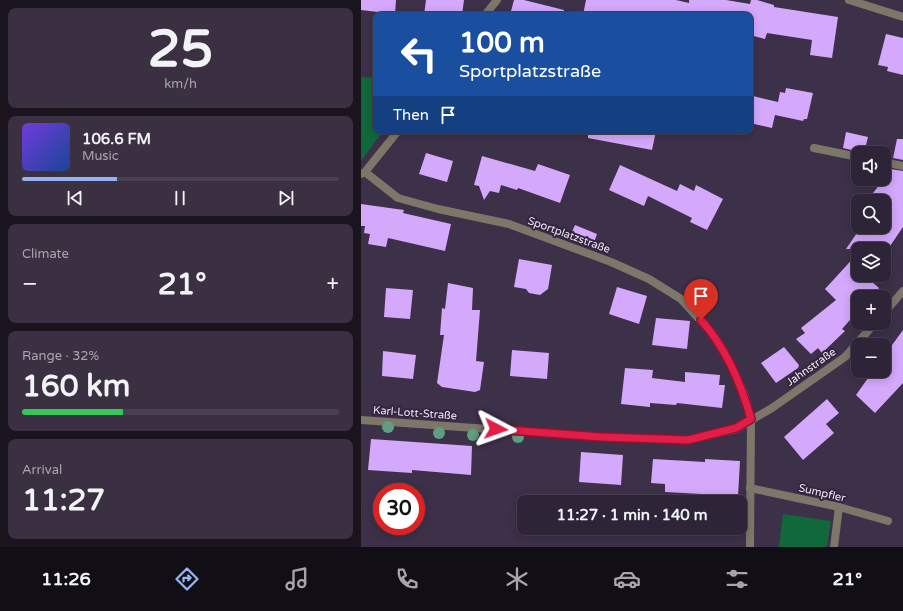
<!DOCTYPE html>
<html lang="en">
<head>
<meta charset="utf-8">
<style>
  :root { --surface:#2e2437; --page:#3a3042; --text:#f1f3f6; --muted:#a7a4ad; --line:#494152; --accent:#95b2f1 }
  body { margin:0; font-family:"Varela Round",sans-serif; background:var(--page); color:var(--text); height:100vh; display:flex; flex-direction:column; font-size:15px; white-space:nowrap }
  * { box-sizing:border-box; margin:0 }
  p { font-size:13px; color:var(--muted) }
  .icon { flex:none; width:22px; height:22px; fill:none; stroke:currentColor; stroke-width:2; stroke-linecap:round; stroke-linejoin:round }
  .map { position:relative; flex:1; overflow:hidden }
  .drawer { display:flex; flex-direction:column; gap:8px; padding:8px; background:#19141e; width:361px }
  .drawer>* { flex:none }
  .hud { position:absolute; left:12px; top:12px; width:380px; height:122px; border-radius:8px; box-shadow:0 2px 10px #0003,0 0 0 1px var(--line); background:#1a4fa0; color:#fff; overflow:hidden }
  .tools { position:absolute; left:490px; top:146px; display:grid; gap:8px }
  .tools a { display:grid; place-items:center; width:40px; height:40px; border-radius:8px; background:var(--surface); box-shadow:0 2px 10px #0003,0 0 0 1px var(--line); font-size:20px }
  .speed { position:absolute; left:12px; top:483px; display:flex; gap:8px; font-size:20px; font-weight:700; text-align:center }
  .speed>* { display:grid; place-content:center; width:52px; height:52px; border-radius:50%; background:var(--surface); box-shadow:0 2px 10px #0003,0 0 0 1px var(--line); line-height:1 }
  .speed .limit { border:6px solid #d22; background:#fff; color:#111 }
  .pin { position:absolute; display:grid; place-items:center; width:34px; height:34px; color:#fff; margin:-41px -17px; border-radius:50% 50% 50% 0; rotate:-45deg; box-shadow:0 0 4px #0007 }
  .pin .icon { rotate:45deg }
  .me { position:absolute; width:44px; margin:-22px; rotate:94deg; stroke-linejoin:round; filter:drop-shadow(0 0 3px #0008) }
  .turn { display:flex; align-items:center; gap:14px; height:84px; padding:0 20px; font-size:18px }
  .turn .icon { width:52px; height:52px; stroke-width:2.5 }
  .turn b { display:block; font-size:28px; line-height:34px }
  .then { display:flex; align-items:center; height:38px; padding:0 20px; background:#0003; gap:8px; font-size:15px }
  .big { font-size:30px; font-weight:700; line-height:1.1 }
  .drawer .tile { flex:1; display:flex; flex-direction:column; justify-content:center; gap:6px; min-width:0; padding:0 14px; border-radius:8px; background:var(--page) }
  .drawer .dial { align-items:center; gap:0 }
  .dial b { font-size:52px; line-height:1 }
  .song { display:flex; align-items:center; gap:12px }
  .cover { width:48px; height:48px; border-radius:6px; background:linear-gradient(135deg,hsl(260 70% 55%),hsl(220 70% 35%)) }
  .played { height:4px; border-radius:2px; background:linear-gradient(90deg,var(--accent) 30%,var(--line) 30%) }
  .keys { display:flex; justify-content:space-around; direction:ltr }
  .heat { display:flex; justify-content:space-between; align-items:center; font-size:22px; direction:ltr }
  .charge { height:6px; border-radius:3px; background:linear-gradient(90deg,#34c759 32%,var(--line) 0) }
  .trip { position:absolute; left:156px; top:495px; width:230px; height:40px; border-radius:8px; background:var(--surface); box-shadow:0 2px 10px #0003,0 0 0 1px var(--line); font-weight:700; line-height:40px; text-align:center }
  .tab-bar { display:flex; height:64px; justify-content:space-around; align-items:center; background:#120e16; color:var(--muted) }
  .tab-bar .icon { width:28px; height:28px }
  .tab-bar .current { color:var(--accent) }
  .tab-bar b { font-size:18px; color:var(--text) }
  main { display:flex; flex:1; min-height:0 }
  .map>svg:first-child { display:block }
  .green { fill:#10683b }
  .building { fill:#d4a8fb }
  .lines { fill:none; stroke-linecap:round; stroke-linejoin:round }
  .lane { stroke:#7c7769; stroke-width:8 }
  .street { stroke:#7c7769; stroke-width:8 }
  .tree { fill:#619e80 }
  .route-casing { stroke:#92132f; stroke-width:10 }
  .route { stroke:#e11d48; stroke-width:7 }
  .labels { text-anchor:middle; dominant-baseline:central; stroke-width:4; stroke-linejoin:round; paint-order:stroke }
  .street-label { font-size:11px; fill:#ede5f5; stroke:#33263f }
</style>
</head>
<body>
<main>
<section class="drawer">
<div class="tile dial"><b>25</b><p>km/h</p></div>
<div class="tile">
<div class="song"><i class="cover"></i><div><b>106.6 FM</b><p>Music</p></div></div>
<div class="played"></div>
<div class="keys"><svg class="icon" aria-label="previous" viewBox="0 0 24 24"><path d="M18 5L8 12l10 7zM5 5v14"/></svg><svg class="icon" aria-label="pause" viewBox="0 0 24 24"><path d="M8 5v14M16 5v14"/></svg><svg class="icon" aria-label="next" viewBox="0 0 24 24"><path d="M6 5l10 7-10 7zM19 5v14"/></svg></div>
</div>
<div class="tile"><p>Climate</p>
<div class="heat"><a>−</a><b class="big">21°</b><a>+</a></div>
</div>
<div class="tile"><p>Range · 32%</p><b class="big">160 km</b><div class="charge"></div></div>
<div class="tile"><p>Arrival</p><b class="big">11:27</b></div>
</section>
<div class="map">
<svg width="542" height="547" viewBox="0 0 542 547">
  <rect width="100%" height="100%" fill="#3d3049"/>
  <g class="green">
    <polygon points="0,77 15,78 15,131 22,131 0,161"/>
    <polygon points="422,514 470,521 466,547 418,547"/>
  </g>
  <g class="building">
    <polygon points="0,0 35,0 34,14 0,10"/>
    <polygon points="65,0 103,0 101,15 63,15"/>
    <polygon points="153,0 163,0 203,10 203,15 149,15"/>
    <polygon points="225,0 315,0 328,3 328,0 365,0 389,4 390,0 396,0 413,5 413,7 477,17 471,58 449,55 451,40 406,33 404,39 389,35 389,15 222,15"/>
    <polygon points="525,34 542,38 542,75 526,71 527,67 517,65"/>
    <polygon points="425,88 452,93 446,119 443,119 442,121 414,115 411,128 389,123 389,109 392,96 417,102 419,92 424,93"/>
    <polygon points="227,131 295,131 291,150 227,138"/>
    <polygon points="485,132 507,137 503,153 482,148"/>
    <polygon points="536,139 542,139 542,160 532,158"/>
    <polygon points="65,153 92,161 86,182 58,174"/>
    <polygon points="121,156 174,171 177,164 209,175 199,203 157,188 156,190 140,185 138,193 129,191 123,200 118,186 113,185"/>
    <polygon points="259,165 316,191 319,184 333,191 335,185 362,199 346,230 329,222 331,218 287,196 283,206 248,190"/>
    <polygon points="523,168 542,171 542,227 527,249 485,249 500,227 523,227 523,196 512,193 523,179"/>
    <polygon points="0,204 43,210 42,213 90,224 84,251 27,238 25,247 7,244 9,234 3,233 4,226 0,226"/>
    <polygon points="214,225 236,234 231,248 208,239"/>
    <polygon points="497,253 497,275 503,275 518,288 510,297 497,297 497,311 481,329 484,331 461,353 457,348 450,354 435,339 444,333 440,328 475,300 464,289"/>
    <polygon points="158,259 191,265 187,289 179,295 168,293 165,289 153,287"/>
    <polygon points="87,283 112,288 111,310 119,310 115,361 123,362 119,390 114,392 81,387 76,383 83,335 79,335 81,308 84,309"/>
    <polygon points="256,287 286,296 278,324 248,314"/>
    <polygon points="25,288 52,290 49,319 23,317"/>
    <polygon points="295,318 329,321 326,349 291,345"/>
    <polygon points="542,330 542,383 514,413 495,395 512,371 523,371 523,356"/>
    <polygon points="423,347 438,365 437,368 415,383 400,363"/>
    <polygon points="151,350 188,353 186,379 149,376"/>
    <polygon points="22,351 55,355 52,379 21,376"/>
    <polygon points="264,368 292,370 291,378 324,382 324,372 359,375 358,385 364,385 361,408 316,403 315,405 289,403 289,407 260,404"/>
    <polygon points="466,399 478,413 465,424 473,433 442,460 423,437"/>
    <polygon points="10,439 111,446 110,475 51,470 51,473 7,470"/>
    <polygon points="220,452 262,455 260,485 218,482"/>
    <polygon points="292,459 344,462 344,459 379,461 377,496 304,492 304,484 290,483"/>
  </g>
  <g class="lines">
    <g class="lane">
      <polyline points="453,148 497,157"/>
      <polyline points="523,162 542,166"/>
      <polyline points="389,488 478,507 527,521"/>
      <polyline points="473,547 478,507"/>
    </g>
    <g class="street">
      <polyline points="488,0 542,17"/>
      <polyline points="124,15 136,0"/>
      <polyline points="4,172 37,198 77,209 148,224 250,262 288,279 320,299 349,331 367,360 383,393 390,419 389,547"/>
      <polyline points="0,174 4,172 37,131"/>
      <polyline points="523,313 542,291"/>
      <polyline points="0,420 240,437 327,440 375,429 411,408 484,357 514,323"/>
    </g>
  </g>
  <g class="tree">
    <circle cx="27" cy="427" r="6"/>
    <circle cx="78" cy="433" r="6"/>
    <circle cx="112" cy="435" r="6"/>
    <circle cx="157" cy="437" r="6"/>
  </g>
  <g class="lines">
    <defs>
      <path id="route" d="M 135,429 L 240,437 L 327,440 L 375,428 L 390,419 C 380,383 365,348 340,320"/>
    </defs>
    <use href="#route" class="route-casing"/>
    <use href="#route" class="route"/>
  </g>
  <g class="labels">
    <g class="street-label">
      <text transform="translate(208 235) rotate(20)">Sportplatzstraße</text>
      <text transform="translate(450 367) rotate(-35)">Jahnstraße</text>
      <text transform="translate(54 413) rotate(4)">Karl-Lott-Straße</text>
      <text transform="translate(461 493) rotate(13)">Sumpfler</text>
    </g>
  </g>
</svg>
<div class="tools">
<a><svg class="icon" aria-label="sound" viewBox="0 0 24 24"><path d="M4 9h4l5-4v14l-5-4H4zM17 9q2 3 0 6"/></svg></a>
<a><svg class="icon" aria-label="search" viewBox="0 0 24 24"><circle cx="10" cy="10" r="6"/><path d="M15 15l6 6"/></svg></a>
<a><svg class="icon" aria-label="layers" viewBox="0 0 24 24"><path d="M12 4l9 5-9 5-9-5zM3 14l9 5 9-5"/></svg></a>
<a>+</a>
<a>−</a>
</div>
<div class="speed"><div class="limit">30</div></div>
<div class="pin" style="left:340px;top:320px;background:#d93025"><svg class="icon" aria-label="arrive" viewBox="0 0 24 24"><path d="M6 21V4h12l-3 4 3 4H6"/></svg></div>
<svg class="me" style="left:135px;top:429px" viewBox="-20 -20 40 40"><path d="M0-17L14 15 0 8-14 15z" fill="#e11d48" stroke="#fff" stroke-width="4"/></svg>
<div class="trip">11:27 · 1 min · 140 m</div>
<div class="hud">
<div class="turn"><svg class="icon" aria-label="left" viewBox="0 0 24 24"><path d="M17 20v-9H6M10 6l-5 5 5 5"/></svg><div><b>100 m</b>Sportplatzstraße</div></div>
<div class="then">Then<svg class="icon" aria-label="arrive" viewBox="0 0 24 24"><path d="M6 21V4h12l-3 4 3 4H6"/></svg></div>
</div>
</div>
</main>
<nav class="tab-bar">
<b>11:26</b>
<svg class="icon current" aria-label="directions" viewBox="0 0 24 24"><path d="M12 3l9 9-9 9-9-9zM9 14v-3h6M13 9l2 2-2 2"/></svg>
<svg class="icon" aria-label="music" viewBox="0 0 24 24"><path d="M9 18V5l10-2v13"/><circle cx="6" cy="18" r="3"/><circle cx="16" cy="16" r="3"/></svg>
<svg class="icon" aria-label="phone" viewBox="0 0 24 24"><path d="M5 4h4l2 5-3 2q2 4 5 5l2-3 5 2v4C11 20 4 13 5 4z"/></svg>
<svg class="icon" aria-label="climate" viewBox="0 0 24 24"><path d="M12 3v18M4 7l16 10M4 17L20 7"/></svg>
<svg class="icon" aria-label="car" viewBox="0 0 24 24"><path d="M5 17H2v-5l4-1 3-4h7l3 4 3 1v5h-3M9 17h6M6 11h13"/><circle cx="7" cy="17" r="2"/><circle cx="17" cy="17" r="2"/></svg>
<svg class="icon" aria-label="filters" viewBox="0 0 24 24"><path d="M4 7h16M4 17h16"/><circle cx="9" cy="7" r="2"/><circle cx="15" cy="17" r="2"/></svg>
<b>21°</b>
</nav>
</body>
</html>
